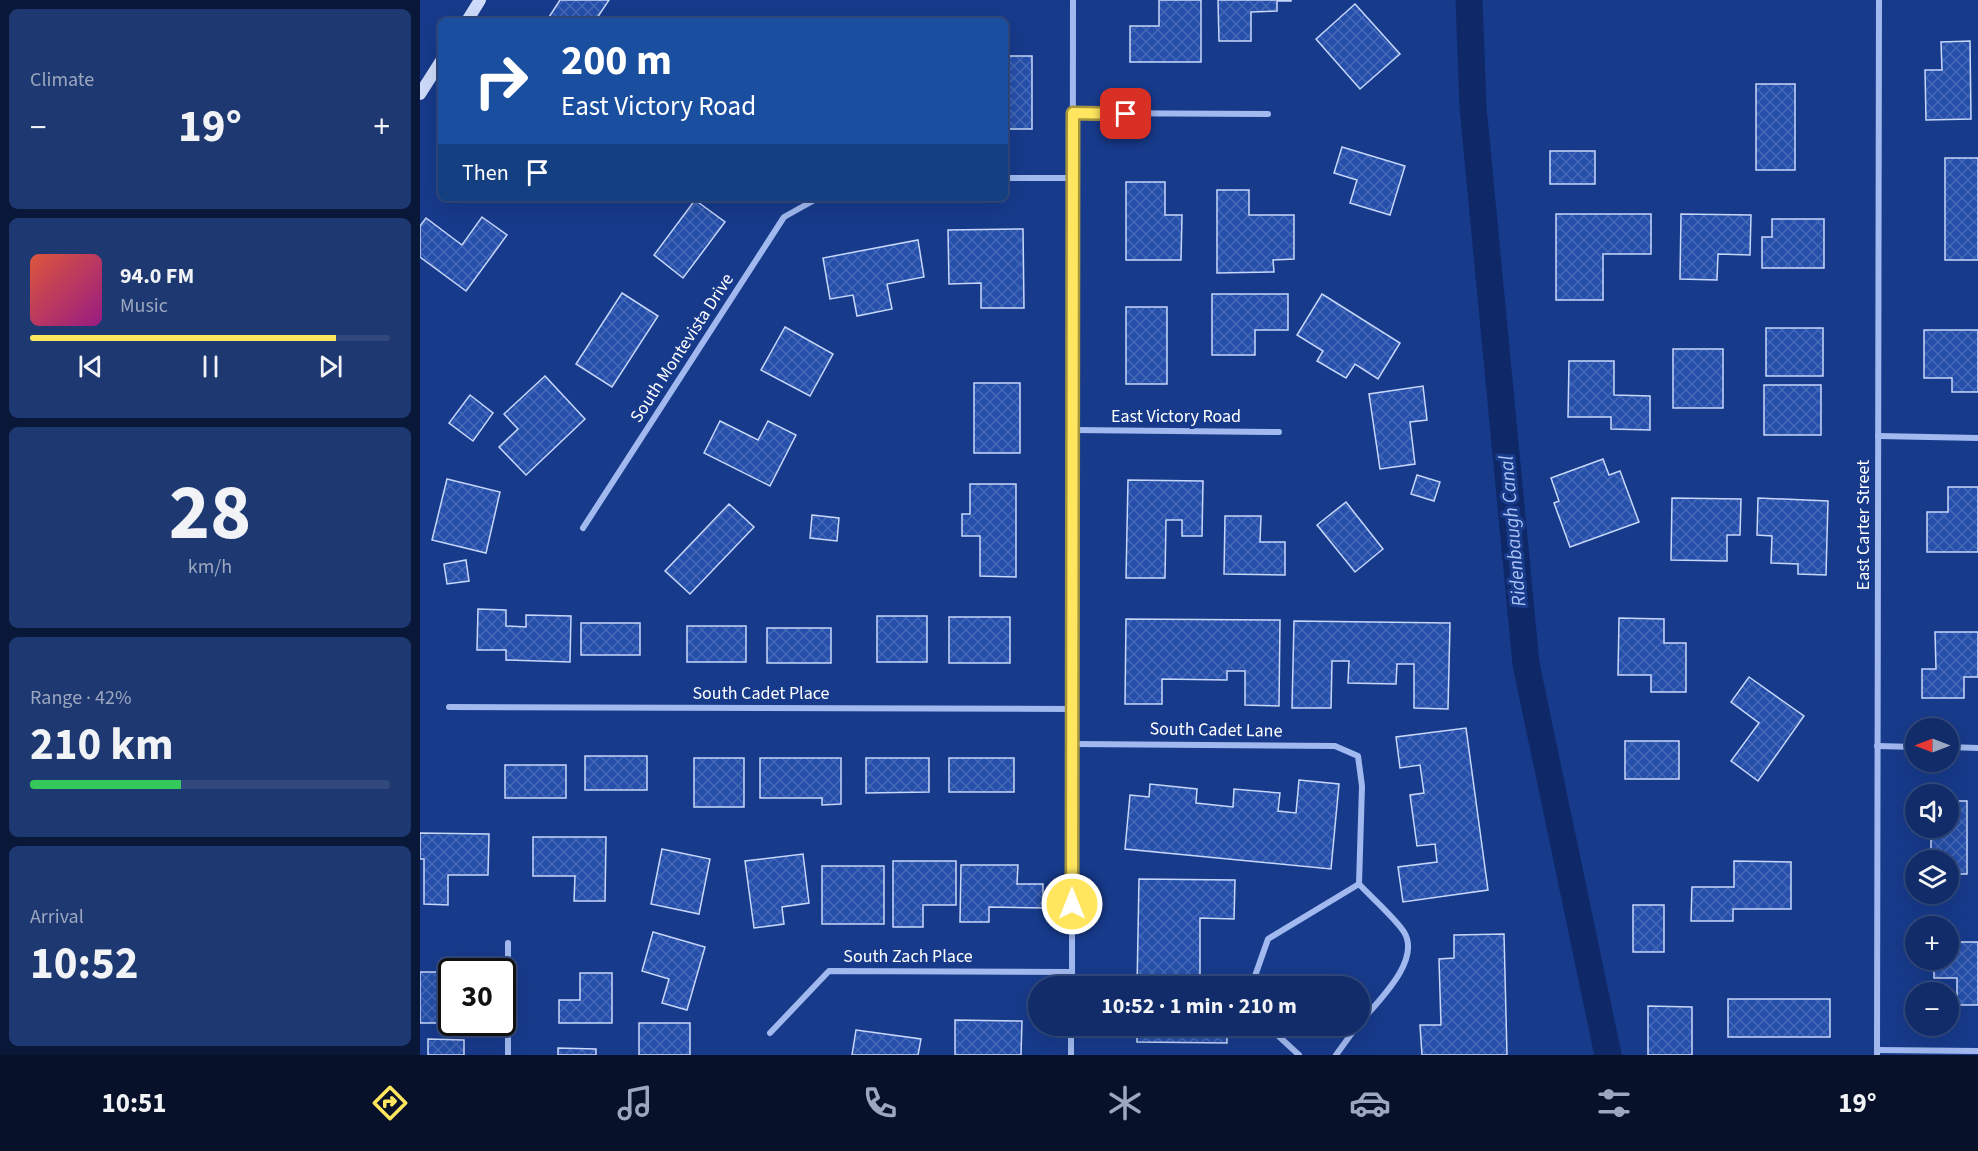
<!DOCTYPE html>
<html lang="en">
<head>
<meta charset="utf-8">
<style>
  :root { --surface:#112c68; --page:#1e3871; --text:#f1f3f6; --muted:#9ca7c0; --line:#30487c; --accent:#ffe65e }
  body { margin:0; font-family:"Source Sans 3",sans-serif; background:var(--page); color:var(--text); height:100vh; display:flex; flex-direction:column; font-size:22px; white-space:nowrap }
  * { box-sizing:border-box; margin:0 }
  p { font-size:20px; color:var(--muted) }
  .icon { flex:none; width:33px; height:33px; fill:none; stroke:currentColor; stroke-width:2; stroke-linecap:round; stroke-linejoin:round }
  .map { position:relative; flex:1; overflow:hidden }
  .details { display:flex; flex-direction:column; gap:9px; padding:9px; background:#091839; width:420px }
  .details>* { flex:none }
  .hud { position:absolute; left:18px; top:18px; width:570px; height:183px; border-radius:9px; box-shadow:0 6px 24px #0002,0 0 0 2px var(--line); background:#1a4fa0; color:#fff; overflow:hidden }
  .needle { width:39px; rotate:270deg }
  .tools { position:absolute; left:1485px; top:718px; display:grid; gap:12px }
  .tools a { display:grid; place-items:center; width:54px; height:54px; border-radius:50%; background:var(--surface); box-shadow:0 6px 24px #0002,0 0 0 2px var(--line); font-size:30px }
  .speed { position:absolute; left:18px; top:958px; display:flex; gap:12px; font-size:30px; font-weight:700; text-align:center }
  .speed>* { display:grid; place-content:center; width:78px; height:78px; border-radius:50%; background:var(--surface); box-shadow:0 6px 24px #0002,0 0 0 2px var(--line); line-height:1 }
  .speed .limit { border:3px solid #111; border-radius:9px; background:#fff; color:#111 }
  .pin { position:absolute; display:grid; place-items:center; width:51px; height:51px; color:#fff; margin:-26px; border-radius:12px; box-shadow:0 3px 9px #0006 }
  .me { position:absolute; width:66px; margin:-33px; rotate:0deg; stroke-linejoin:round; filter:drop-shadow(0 0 4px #0008) }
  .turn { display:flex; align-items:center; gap:21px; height:126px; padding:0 24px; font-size:27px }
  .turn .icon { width:78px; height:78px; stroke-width:2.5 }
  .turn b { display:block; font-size:42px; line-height:51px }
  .then { display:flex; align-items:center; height:57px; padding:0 24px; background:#0003; gap:12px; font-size:22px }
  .big { font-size:45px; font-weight:700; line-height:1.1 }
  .details .tile { flex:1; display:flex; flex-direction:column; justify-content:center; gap:9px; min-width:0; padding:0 21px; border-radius:9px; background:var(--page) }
  .details .dial { align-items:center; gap:0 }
  .dial b { font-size:78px; line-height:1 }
  .song { display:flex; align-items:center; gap:18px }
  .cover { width:72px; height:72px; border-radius:9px; background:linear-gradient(135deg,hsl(10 70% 55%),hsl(310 70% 35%)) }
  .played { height:6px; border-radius:3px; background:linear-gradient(90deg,var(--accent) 85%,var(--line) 85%) }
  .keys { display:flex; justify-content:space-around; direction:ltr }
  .heat { display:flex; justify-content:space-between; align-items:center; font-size:33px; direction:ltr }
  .charge { height:9px; border-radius:4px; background:linear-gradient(90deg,#34c759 42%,var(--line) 0) }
  .trip { position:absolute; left:608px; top:976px; width:342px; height:60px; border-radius:30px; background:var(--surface); box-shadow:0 6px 24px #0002,0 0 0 2px var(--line); font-weight:700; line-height:60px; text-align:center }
  .menu { display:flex; height:96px; justify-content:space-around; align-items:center; background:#07122a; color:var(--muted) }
  .menu .icon { width:42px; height:42px }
  .menu .on { color:var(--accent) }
  .menu b { font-size:27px; color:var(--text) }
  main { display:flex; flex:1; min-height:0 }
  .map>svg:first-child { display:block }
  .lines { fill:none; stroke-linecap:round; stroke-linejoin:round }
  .canal { stroke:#0f2968; stroke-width:27 }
  .building { fill:url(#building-cross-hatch); stroke:#c7d7fa; stroke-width:1.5 }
  .street { stroke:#a1b9ef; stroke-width:6 }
  .secondary { stroke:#cedbfa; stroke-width:12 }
  .route-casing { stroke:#a6963d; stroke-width:15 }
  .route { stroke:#ffe65e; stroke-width:10 }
  .labels { text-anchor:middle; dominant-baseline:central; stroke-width:6; stroke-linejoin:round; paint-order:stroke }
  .street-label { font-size:18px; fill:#fff; stroke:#173a8b }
  .water-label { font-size:20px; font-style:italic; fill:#acc4f6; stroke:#173a8b }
</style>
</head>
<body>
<main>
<section class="details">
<div class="tile"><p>Climate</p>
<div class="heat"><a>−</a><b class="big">19°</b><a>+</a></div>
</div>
<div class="tile">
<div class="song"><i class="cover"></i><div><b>94.0 FM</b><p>Music</p></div></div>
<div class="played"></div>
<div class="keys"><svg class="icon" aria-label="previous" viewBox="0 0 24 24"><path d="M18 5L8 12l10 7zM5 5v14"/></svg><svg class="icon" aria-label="pause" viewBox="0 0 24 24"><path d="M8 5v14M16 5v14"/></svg><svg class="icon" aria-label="next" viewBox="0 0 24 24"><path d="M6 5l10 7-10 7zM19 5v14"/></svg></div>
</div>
<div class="tile dial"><b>28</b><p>km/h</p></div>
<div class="tile"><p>Range · 42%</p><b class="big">210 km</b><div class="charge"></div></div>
<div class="tile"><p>Arrival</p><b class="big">10:52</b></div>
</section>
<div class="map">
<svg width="1558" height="1055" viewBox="0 0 1558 1055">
  <defs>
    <pattern id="building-cross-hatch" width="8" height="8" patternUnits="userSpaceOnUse" patternTransform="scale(1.5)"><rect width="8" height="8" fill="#254faa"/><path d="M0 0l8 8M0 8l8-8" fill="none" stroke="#4669b7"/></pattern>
  </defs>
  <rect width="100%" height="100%" fill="#173a8b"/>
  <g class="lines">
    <polyline class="canal" points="1049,0 1053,107 1106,664 1188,1055"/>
  </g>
  <g class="building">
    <polygon points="140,0 189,0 175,21 134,21 129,17"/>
    <polygon points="739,0 781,0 781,62 710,62 710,26 739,26"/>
    <polygon points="798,0 871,0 871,1 857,1 857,11 831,12 831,41 799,41"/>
    <polygon points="935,4 980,54 940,89 896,39"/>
    <polygon points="1550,41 1551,119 1506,120 1505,70 1522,70 1521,42"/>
    <rect x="585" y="56" width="27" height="73"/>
    <rect x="1336" y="84" width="39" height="86"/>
    <polygon points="922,147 985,166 970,215 930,203 937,180 914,173"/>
    <rect x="1130" y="151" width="45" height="33"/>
    <rect x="1525" y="158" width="33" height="102"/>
    <polygon points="706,182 745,182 745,215 762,215 761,260 706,260"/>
    <polygon points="797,190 829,190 829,215 874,215 874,259 853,260 854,272 797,273"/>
    <polygon points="275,200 305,222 263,278 234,255"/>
    <polygon points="1136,214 1231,214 1231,254 1183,254 1183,300 1136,300"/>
    <polygon points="1261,214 1331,215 1330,255 1298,254 1297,280 1260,279"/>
    <polygon points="62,217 87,235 46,291 0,257 0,226 6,218 42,245"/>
    <polygon points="1352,219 1404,219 1404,268 1342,268 1342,237 1352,237"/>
    <polygon points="603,229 604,308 561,308 561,283 529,284 528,230"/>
    <polygon points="498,240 504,277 467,284 472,309 437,316 433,295 410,299 403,258"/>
    <polygon points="202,293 238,316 192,387 156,364"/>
    <polygon points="792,294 868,294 868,330 835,330 835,355 792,355"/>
    <polygon points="902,294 980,343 958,379 935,364 926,378 897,361 903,351 877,335"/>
    <rect x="706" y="307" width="41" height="77"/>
    <polygon points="365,327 413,354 390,396 341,370"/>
    <rect x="1346" y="328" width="57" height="48"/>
    <polygon points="1504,330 1558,330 1558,392 1532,392 1532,378 1504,378"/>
    <rect x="1253" y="349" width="50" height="59"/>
    <polygon points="1149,361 1194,361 1194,395 1230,396 1230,430 1191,429 1191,417 1148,417"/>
    <polygon points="125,376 165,419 106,475 79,447 98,429 84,414"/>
    <rect x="554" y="383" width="46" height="70"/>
    <rect x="1344" y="385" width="57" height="50"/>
    <polygon points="1003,386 1007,420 990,422 995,464 960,469 949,394"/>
    <polygon points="50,395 73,413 53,441 29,423"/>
    <polygon points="300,421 338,440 348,421 376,435 350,486 284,453"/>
    <polygon points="1183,459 1189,475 1200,471 1219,522 1150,547 1134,503 1139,501 1131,478"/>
    <polygon points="997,475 1020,482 1014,501 991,494"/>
    <polygon points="27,479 80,492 66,553 12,540"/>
    <polygon points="708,480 783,481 782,536 762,536 762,520 746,520 745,578 706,578"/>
    <polygon points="550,484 596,484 596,577 560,576 560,536 542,536 542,514 550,514"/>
    <polygon points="1528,487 1558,487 1558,552 1507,552 1507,512 1528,512"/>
    <polygon points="1252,498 1321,499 1320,535 1307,535 1307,561 1251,560"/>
    <polygon points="1338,498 1408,501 1406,575 1378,574 1378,564 1351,563 1352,536 1337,535"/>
    <polygon points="926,502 963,549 935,572 897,525"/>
    <polygon points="309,504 334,527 270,594 245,571"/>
    <polygon points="392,515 419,518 417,541 390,538"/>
    <polygon points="805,516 841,516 840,542 865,542 865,575 804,574"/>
    <polygon points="46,560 49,581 27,584 24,564"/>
    <polygon points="58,609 86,610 86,626 106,627 106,615 151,616 150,662 86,660 86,650 57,650"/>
    <rect x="457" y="616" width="50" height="46"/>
    <rect x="529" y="617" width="61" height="46"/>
    <polygon points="1199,618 1244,619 1244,643 1266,643 1266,692 1231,692 1231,675 1198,675"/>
    <polygon points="706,619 860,620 859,706 825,705 825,671 807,671 807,680 742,679 742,704 705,704"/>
    <polygon points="874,621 1030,623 1028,709 994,708 994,664 977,664 976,684 928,683 929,661 912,661 911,708 872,708"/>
    <rect x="161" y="623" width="59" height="32"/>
    <rect x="267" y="626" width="59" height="36"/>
    <rect x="347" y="628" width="64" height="35"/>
    <polygon points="1515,632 1558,632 1558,677 1544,677 1544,698 1502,698 1502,669 1516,669"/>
    <polygon points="1329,677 1384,716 1338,781 1311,761 1339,723 1311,702"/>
    <polygon points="1046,728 1068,890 983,902 978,867 1017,862 1015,844 997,846 990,795 1004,793 1000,765 980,768 976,737"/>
    <rect x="1205" y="741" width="54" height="38"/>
    <rect x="165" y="756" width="62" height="34"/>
    <rect x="274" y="758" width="50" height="49"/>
    <polygon points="340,758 421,758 421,804 402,805 402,798 340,798"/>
    <polygon points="446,758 509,758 509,792 446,793"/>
    <rect x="529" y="758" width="65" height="34"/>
    <rect x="85" y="765" width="61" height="33"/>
    <polygon points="879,780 919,784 911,869 705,849 710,795 729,797 730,784 777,789 776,803 813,807 814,789 860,793 858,811 876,813"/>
    <polygon points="1528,801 1547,801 1547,874 1528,874 1528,861 1511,861 1511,828 1528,828"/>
    <polygon points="0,833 69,834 68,875 28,875 28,905 4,904 4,859 0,859"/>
    <polygon points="113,837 186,837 185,901 154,901 155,876 113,876"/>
    <polygon points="242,849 290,859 279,914 231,904"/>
    <polygon points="383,854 389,903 362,907 364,924 334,928 325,861"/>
    <polygon points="473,861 536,861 536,905 503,905 503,927 473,927"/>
    <polygon points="1314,861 1371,862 1371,909 1313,909 1313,921 1271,921 1272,887 1314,887"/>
    <polygon points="541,865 598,865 597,884 623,884 623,908 569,907 569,922 540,922"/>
    <rect x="402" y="866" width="62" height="58"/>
    <polygon points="719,879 815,880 814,919 780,918 780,987 717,987"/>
    <rect x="1213" y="905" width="31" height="47"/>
    <polygon points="233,932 285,947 267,1010 242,1003 249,979 222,971"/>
    <polygon points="1084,934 1087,1055 1002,1055 1000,1025 1021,1025 1019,959 1034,958 1034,935"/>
    <polygon points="1528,942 1558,942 1558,1005 1537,1005 1537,978 1514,978 1514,960 1528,960"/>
    <polygon points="0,972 24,972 24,999 32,999 32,1023 0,1023"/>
    <polygon points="160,973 192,973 192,1023 139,1023 139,1000 160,1000"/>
    <rect x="1308" y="999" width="102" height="38"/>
    <polygon points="1228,1006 1272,1007 1272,1055 1228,1055"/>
    <polygon points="535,1020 602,1021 601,1055 535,1055"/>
    <rect x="219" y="1023" width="51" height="32"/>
    <polygon points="717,1026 807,1026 807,1043 717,1042"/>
    <polygon points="436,1030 501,1039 498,1055 432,1055"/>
    <polygon points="8,1039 44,1040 44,1055 8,1055"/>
    <polygon points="138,1048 176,1049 176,1055 138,1055"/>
  </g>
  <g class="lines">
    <g class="street">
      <polyline points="653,113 848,114"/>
      <polyline points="585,178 653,178"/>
      <polyline points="653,430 859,432"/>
      <polyline points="1458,436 1558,438"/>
      <polyline points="163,528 364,217 398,198"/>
      <polyline points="29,707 652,709"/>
      <path d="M 653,744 L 915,746 L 938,756 L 942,786 L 939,884 C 951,897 976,919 984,932 C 1002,961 956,1003 939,1024"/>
      <polyline points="1457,746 1496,747"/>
      <polyline points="1528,747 1558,748"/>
      <polyline points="652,987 653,0"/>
      <polyline points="837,987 835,976 848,939 939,884"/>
      <polyline points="850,1026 853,1031 879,1055"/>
      <polyline points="350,1033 409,971 652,972"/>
      <polyline points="1457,1050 1558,1051"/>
      <polyline points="88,1055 88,943"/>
      <polyline points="651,1055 651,1026"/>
      <polyline points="916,1055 937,1026"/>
      <polyline points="1457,1055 1459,0"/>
    </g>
    <g class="secondary">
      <polyline points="47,21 60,0"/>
      <polyline points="0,94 21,61"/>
    </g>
  </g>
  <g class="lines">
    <defs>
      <polyline id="route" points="652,904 653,113 706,114"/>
    </defs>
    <use href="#route" class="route-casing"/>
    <use href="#route" class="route"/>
  </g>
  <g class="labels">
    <g class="street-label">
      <text transform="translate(262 348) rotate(-57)">South Montevista Drive</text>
      <text x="756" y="416">East Victory Road</text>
      <text transform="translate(1443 525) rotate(-90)">East Carter Street</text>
      <text x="341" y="693">South Cadet Place</text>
      <text transform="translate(796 730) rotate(1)">South Cadet Lane</text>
      <text x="488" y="956">South Zach Place</text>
    </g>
    <g class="water-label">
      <text transform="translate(1093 531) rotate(-95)">Ridenbaugh Canal</text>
    </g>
  </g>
</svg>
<div class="tools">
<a><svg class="needle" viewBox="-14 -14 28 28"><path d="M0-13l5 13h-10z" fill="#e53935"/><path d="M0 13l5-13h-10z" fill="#9ca7c0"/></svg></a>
<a><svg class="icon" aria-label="sound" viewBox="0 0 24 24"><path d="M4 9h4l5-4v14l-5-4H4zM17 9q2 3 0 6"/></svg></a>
<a><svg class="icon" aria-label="layers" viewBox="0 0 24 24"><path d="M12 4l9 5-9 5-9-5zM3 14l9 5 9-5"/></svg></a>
<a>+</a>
<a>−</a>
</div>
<div class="speed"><div class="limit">30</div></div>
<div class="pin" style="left:706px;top:114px;background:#d93025"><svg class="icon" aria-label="arrive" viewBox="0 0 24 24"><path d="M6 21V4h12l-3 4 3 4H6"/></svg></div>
<svg class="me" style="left:652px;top:904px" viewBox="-20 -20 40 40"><circle r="17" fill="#ffe65e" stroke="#fff" stroke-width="3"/><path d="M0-11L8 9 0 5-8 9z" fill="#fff"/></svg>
<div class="trip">10:52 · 1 min · 210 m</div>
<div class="hud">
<div class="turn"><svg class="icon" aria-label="right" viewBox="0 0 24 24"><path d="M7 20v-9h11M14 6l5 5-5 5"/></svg><div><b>200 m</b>East Victory Road</div></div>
<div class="then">Then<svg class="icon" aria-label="arrive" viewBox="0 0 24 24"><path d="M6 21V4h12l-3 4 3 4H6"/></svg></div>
</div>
</div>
</main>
<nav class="menu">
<b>10:51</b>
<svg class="icon on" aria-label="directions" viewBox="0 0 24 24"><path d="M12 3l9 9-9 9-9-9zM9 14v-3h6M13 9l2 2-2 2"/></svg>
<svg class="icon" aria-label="music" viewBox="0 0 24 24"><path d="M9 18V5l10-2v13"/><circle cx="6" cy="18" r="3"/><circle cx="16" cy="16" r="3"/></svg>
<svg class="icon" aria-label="phone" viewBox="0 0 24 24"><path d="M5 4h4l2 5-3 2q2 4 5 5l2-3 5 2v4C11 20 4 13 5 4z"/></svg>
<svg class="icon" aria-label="climate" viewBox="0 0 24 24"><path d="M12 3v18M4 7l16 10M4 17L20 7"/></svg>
<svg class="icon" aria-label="car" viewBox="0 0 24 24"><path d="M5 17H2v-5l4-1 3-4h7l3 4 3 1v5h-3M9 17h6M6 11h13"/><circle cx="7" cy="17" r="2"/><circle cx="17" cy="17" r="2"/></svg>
<svg class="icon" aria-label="filters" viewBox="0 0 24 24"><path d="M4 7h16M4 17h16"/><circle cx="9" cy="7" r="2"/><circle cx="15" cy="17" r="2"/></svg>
<b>19°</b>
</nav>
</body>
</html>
